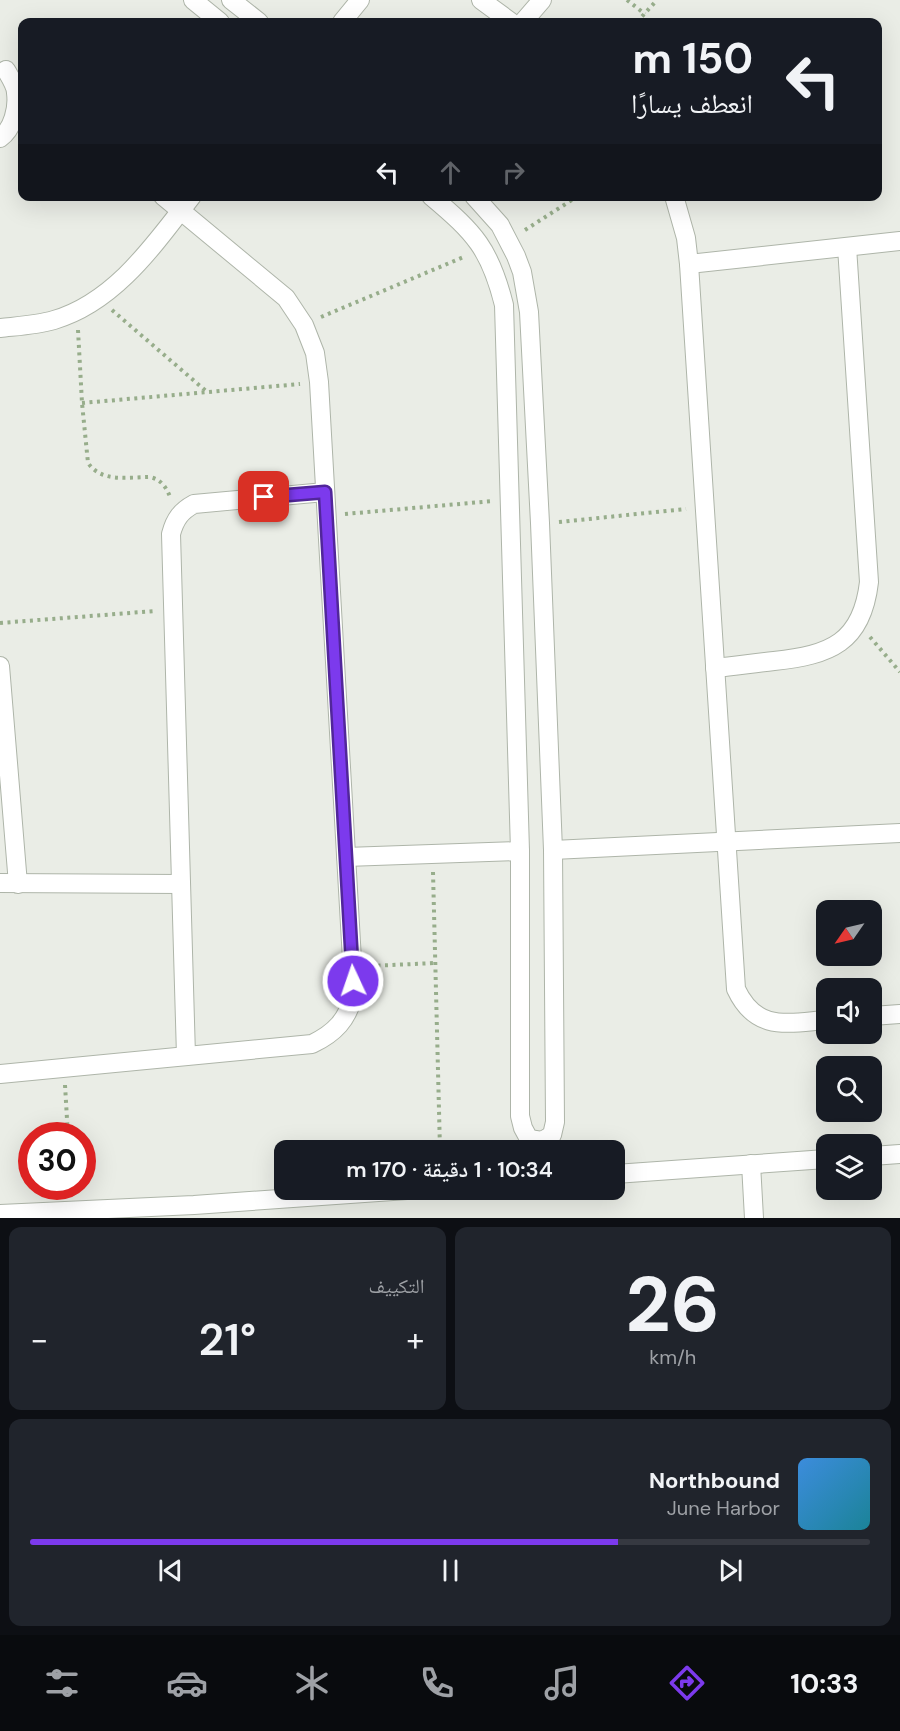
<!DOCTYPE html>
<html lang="ar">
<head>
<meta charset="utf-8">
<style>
  :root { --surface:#171b24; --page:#20242c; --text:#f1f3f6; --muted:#9ea1a6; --line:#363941; --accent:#7c3aed }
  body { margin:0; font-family:"DM Sans","Noto Naskh Arabic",sans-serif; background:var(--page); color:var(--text); direction:rtl; height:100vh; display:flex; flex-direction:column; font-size:22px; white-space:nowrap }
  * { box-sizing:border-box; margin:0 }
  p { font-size:20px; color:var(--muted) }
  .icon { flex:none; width:33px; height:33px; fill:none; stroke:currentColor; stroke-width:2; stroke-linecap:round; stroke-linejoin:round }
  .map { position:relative; height:1218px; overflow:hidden; direction:ltr }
  .side { display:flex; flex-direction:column; gap:9px; padding:9px; background:#0d0f14; flex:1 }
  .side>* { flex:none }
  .guide { position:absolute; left:18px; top:18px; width:864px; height:183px; border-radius:12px; box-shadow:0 6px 24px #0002; direction:rtl; background:#171b24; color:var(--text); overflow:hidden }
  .needle { width:39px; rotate:236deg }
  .tools { position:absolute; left:816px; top:900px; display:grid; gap:12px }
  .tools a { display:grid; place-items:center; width:66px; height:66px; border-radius:12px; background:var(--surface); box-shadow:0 6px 24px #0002; font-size:30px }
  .speed { position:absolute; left:18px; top:1122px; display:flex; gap:12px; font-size:30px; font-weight:700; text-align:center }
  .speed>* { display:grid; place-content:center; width:78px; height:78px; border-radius:50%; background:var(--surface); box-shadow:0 6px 24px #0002; line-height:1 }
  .speed .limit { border:9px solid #d22; background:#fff; color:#111 }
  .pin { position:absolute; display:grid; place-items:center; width:51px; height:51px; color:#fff; margin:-26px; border-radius:12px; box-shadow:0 3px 9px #0006 }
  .me { position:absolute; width:66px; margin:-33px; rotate:357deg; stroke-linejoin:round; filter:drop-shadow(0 0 4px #0008) }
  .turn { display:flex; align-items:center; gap:21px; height:126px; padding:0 30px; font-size:27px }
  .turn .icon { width:78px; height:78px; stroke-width:2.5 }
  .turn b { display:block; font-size:42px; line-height:51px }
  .lanes { display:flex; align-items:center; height:57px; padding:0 30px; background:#0003; justify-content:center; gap:30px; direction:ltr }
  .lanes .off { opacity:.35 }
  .big { font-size:45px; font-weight:600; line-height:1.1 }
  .side .card { flex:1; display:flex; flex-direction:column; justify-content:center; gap:9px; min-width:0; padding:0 21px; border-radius:12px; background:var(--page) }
  .side .dial { align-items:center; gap:0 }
  .dial b { font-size:78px; line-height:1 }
  .song { display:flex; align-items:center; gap:18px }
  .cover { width:72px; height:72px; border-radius:9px; background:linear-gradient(135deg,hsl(210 70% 55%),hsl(190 70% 35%)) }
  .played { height:6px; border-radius:3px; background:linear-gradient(90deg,var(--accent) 70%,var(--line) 70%) }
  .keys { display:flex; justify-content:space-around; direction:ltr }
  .heat { display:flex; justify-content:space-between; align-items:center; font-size:33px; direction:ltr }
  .side .tiles { flex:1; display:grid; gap:9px; grid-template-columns:1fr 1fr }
  .card:last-child { grid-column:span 2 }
  .trip { position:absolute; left:274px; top:1140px; width:351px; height:60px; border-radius:12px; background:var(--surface); box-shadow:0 6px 24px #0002; font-weight:600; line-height:60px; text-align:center; direction:rtl }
  .menu { display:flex; height:96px; justify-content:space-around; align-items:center; background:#090b0e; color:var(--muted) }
  .menu .icon { width:42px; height:42px }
  .menu .current { color:var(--accent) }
  .menu b { font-size:27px; color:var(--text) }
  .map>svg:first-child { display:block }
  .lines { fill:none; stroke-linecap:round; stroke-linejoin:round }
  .minor-casing { stroke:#aeb5a9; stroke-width:20 }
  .path { stroke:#97ad8b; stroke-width:4; stroke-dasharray:3 4.5; stroke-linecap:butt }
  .minor { stroke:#fff; stroke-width:18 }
  .route-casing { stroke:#51269a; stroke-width:15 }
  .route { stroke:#7c3aed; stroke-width:10 }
</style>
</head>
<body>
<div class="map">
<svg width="900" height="1218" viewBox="0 0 900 1218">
  <rect width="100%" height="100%" fill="#eaede6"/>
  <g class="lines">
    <defs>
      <g id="minor">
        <polyline points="193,0 220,22"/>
        <polyline points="231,0 259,22"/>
        <polyline points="481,0 511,22"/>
        <polyline points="342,22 360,0"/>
        <polyline points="523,22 542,0"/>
        <path d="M 0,138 C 13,129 18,108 16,93 C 16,86 10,77 6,70"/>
        <path d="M 431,196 C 475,233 490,249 504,305 L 520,851 L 520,1116 L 523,1128 L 529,1139 L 542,1141 L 552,1135 L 555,1122 L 553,850 L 540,523 L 529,312 L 522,272 L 516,256 L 500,225 L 474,196"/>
        <path d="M 674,196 L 686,238 L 689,264 L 736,989 C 756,1032 787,1023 826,1020"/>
        <polyline points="689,264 900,241"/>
        <path d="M 0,328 C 18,326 37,325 54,320 C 115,302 154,245 192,196"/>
        <polyline points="0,666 18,884"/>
        <path d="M 715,668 C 735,666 755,663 774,661 C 830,655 862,643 869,582 L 847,247"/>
        <polyline points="553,850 900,833"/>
        <polyline points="346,857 520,851"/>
        <polyline points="0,883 181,884"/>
        <polyline points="872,1016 900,1014"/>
        <path d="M 186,1056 L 171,534 C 175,519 181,511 194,504 L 325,492"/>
        <path d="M 0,1074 L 312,1044 C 335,1033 347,1020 354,995 L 319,382 L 315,353 L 304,325 L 286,298 L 163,196"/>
        <polyline points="872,1156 900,1154"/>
        <polyline points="751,1164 754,1218"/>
        <polyline points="615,1174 826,1159"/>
        <polyline points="0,1214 194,1205 407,1190"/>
      </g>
    </defs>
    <use href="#minor" class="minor-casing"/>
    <g class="path">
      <polyline points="627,0 645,14"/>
      <polyline points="637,22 657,0"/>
      <polyline points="525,230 578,196"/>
      <polyline points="112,310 206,391"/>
      <polyline points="321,317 466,256"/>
      <path d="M 78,330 L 82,403 L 88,463 C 102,483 128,477 150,477 C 162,480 166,487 171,499"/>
      <polyline points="82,403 300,384"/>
      <polyline points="345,514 493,501"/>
      <polyline points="559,522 686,509"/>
      <polyline points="0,623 155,611"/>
      <polyline points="870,637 900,672"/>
      <polyline points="433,872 440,1150"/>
      <polyline points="370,966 435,963"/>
      <polyline points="65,1085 68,1136"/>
    </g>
    <use href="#minor" class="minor"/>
  </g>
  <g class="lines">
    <defs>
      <polyline id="route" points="264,497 325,492 353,981"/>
    </defs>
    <use href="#route" class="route-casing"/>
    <use href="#route" class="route"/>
  </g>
</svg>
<div class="tools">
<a><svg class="needle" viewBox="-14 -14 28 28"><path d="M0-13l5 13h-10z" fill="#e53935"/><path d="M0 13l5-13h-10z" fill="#9ea1a6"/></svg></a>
<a><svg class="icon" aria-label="sound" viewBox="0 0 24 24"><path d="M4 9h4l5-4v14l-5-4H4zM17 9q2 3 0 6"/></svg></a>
<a><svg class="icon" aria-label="search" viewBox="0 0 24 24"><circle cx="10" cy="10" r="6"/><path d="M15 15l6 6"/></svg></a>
<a><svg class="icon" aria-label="layers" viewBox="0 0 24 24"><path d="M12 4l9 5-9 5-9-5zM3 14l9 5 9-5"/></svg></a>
</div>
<div class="speed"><div class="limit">30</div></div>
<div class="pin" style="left:264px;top:497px;background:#d93025"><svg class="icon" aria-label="arrive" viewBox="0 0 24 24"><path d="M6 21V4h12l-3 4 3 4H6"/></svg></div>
<svg class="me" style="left:353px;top:981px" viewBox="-20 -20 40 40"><circle r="17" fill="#7c3aed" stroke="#fff" stroke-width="3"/><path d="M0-11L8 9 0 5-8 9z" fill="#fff"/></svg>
<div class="trip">10:34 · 1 دقيقة · 170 m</div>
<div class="guide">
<div class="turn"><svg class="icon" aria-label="left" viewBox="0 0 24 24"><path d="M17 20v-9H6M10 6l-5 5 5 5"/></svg><div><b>150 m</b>انعطف يسارًا</div></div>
<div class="lanes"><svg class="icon" aria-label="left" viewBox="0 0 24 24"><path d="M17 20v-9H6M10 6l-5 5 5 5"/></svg><svg class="icon off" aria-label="ahead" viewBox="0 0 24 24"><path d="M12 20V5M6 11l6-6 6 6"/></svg><svg class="icon off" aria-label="right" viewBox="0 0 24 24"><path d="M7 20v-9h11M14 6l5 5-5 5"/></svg></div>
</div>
</div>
<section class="side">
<div class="tiles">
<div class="card dial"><b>26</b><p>km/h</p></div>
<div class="card"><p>التكييف</p>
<div class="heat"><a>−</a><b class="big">21°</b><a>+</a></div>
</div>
<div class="card">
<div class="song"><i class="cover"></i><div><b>Northbound</b><p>June Harbor</p></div></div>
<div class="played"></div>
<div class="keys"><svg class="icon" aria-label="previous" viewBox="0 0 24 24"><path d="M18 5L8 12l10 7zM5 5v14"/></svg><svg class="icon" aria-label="pause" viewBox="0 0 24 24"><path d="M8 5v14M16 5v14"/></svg><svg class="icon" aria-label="next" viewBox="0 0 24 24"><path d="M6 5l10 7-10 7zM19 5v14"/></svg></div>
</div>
</div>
</section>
<nav class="menu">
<b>10:33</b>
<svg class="icon current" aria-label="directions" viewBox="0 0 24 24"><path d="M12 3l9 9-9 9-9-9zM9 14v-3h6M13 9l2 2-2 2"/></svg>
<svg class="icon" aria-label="music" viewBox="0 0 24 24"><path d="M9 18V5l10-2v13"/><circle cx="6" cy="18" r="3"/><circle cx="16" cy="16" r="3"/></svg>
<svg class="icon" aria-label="phone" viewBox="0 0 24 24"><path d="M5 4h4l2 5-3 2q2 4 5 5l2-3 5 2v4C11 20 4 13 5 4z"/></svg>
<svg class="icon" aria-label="climate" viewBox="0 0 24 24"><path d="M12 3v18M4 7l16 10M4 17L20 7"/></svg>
<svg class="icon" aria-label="car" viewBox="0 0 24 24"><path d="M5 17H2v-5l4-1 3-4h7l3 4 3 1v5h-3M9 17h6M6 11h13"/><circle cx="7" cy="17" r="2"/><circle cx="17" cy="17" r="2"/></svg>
<svg class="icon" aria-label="filters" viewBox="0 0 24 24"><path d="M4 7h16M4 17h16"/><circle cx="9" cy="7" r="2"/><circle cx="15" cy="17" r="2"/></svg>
</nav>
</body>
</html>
